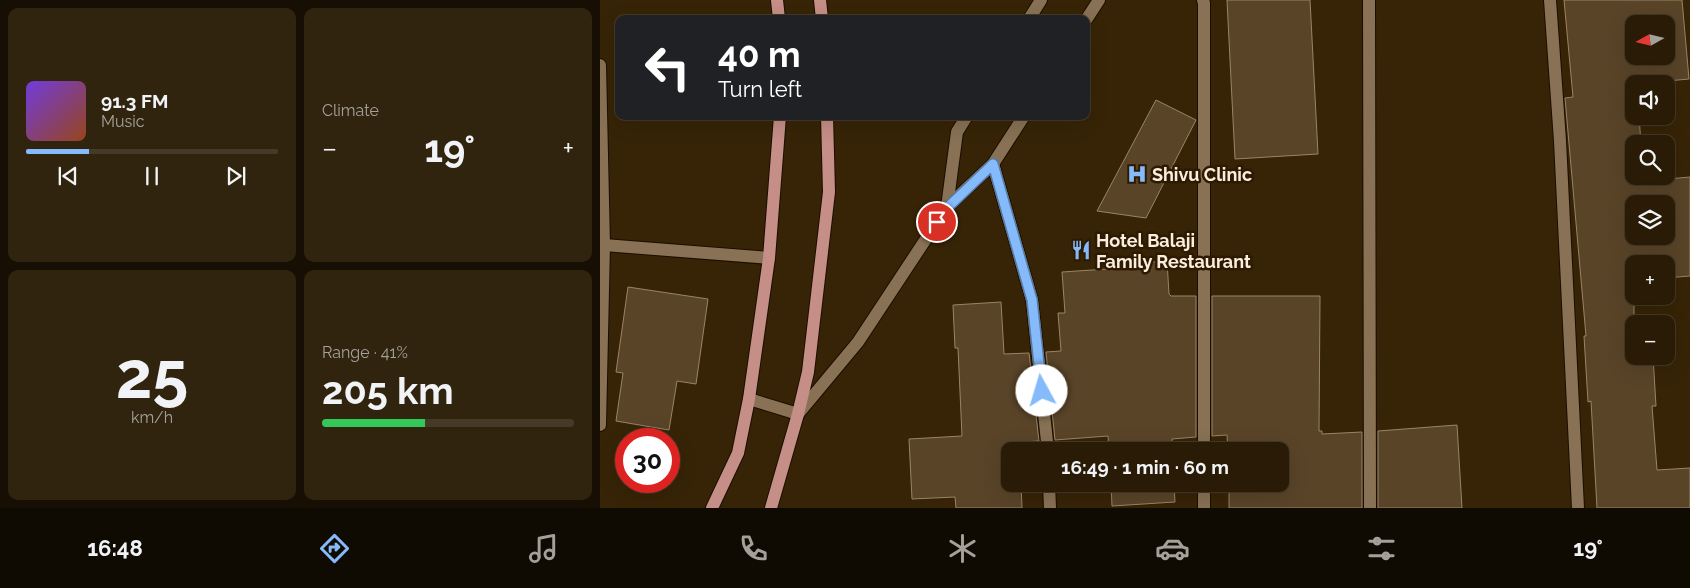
<!DOCTYPE html>
<html lang="en">
<head>
<meta charset="utf-8">
<style>
  :root { --surface:#291b05; --page:#31240f; --text:#f1f3f6; --muted:#a5a19a; --line:#453927; --accent:#85bbfb }
  body { margin:0; font-family:Raleway,sans-serif; background:var(--page); color:var(--text); height:100vh; display:flex; flex-direction:column; font-size:19px; white-space:nowrap }
  * { box-sizing:border-box; margin:0 }
  p { font-size:16px; color:var(--muted) }
  .icon { flex:none; width:28px; height:28px; fill:none; stroke:currentColor; stroke-width:2; stroke-linecap:round; stroke-linejoin:round }
  .map { position:relative; flex:1; overflow:hidden }
  .side { display:flex; flex-direction:column; gap:8px; padding:8px; background:#170f03; width:600px }
  .side>* { flex:none }
  .banner { position:absolute; left:15px; top:15px; width:475px; height:105px; border-radius:10px; box-shadow:0 5px 20px #0002,0 0 0 1px var(--line); background:#202124; color:#fff; overflow:hidden }
  .needle { width:32px; rotate:262deg }
  .tools { position:absolute; left:1025px; top:15px; display:grid; gap:10px }
  .tools a { display:grid; place-items:center; width:50px; height:50px; border-radius:10px; background:var(--surface); box-shadow:0 5px 20px #0002,0 0 0 1px var(--line); font-size:25px }
  .speed { position:absolute; left:15px; top:428px; display:flex; gap:10px; font-size:25px; font-weight:700; text-align:center }
  .speed>* { display:grid; place-content:center; width:65px; height:65px; border-radius:50%; background:var(--surface); box-shadow:0 5px 20px #0002,0 0 0 1px var(--line); line-height:1 }
  .speed .limit { border:8px solid #d22; background:#fff; color:#111 }
  .pin { position:absolute; display:grid; place-items:center; width:42px; height:42px; color:#fff; margin:-21px; border:2px solid #fff; border-radius:50%; box-shadow:0 1px 5px #0007 }
  .me { position:absolute; width:55px; margin:-28px; rotate:354deg; stroke-linejoin:round; filter:drop-shadow(0 0 4px #0008) }
  .turn { display:flex; align-items:center; gap:18px; height:105px; padding:0 20px; font-size:22px }
  .turn .icon { width:65px; height:65px; stroke-width:2.5 }
  .turn b { display:block; font-size:35px; line-height:42px }
  .big { font-size:38px; font-weight:700; line-height:1.1 }
  .side .card { flex:1; display:flex; flex-direction:column; justify-content:center; gap:8px; min-width:0; padding:0 18px; border-radius:10px; background:var(--page) }
  .side .dial { align-items:center; gap:0 }
  .dial b { font-size:65px; line-height:1 }
  .song { display:flex; align-items:center; gap:15px }
  .cover { width:60px; height:60px; border-radius:8px; background:linear-gradient(135deg,hsl(260 70% 55%),hsl(20 70% 35%)) }
  .played { height:5px; border-radius:2px; background:linear-gradient(90deg,var(--accent) 25%,var(--line) 25%) }
  .keys { display:flex; justify-content:space-around; direction:ltr }
  .heat { display:flex; justify-content:space-between; align-items:center; font-size:28px; direction:ltr }
  .charge { height:8px; border-radius:4px; background:linear-gradient(90deg,#34c759 41%,var(--line) 0) }
  .side .tiles { flex:1; display:grid; gap:8px; grid-template-columns:repeat(2,1fr) }
  .trip { position:absolute; left:401px; top:442px; width:288px; height:50px; border-radius:10px; background:var(--surface); box-shadow:0 5px 20px #0002,0 0 0 1px var(--line); font-weight:700; line-height:50px; text-align:center }
  .dock { display:flex; height:80px; justify-content:space-around; align-items:center; background:#100b02; color:var(--muted) }
  .dock .icon { width:35px; height:35px }
  .dock .selected { color:var(--accent) }
  .dock b { font-size:22px; color:var(--text) }
  main { display:flex; flex:1; min-height:0 }
  .map>svg:first-child { display:block }
  .building { fill:#594428; stroke:#9b8466; fill-rule:evenodd }
  .lines { fill:none; stroke-linecap:round; stroke-linejoin:round }
  .minor-casing { stroke:#1c0d00; stroke-width:14 }
  .tertiary-casing { stroke:#1c0d00; stroke-width:14 }
  .primary-casing { stroke:#1c0d00; stroke-width:14 }
  .minor { stroke:#887154; stroke-width:12 }
  .tertiary { stroke:#887154; stroke-width:12 }
  .primary { stroke:#c58e87; stroke-width:12 }
  .route-casing { stroke:#567aa3; stroke-width:12 }
  .route { stroke:#85bbfb; stroke-width:9 }
  .labels { text-anchor:middle; dominant-baseline:central; stroke-width:5; stroke-linejoin:round; paint-order:stroke }
  .poi-label { font-size:18px; font-weight:bold; fill:#fbeede; stroke:#2d1a00; text-anchor:start }
</style>
</head>
<body>
<main>
<section class="side">
<div class="tiles">
<div class="card">
<div class="song"><i class="cover"></i><div><b>91.3 FM</b><p>Music</p></div></div>
<div class="played"></div>
<div class="keys"><svg class="icon" aria-label="previous" viewBox="0 0 24 24"><path d="M18 5L8 12l10 7zM5 5v14"/></svg><svg class="icon" aria-label="pause" viewBox="0 0 24 24"><path d="M8 5v14M16 5v14"/></svg><svg class="icon" aria-label="next" viewBox="0 0 24 24"><path d="M6 5l10 7-10 7zM19 5v14"/></svg></div>
</div>
<div class="card"><p>Climate</p>
<div class="heat"><a>−</a><b class="big">19°</b><a>+</a></div>
</div>
<div class="card dial"><b>25</b><p>km/h</p></div>
<div class="card"><p>Range · 41%</p><b class="big">205 km</b><div class="charge"></div></div>
</div>
</section>
<div class="map">
<svg width="1090" height="508" viewBox="0 0 1090 508">
  <rect width="100%" height="100%" fill="#372407"/>
  <g class="building">
    <polygon points="627,0 710,0 718,154 635,159"/>
    <path d="M 964,0 L 1082,0 L 1089,79 L 1034,84 L 1034,116 L 1039,116 L 1041,144 L 1034,144 L 1034,176 L 1044,176 L 1045,181 L 1090,177 L 1090,276 L 1066,278 L 1066,264 L 1034,264 L 1034,356 L 1053,356 L 1056,406 L 1052,406 L 1057,470 L 1090,468 L 1090,508 L 997,508 L 991,401 L 988,402 L 984,336 L 986,336 L 965,98 L 973,97 ZM 1034,24 L 1066,24 L 1066,56 L 1034,56 ZM 1034,204 L 1066,204 L 1066,236 L 1034,236 Z"/>
    <polygon points="556,100 596,120 546,218 497,211"/>
    <polygon points="567,261 569,294 571,296 596,296 596,437 572,439 572,451 509,451 508,436 455,440 446,352 461,351 458,313 465,313 462,272 507,269 507,265"/>
    <polygon points="28,287 108,299 96,384 77,381 69,430 16,421 23,373 16,372"/>
    <polygon points="612,296 720,296 719,431 722,431 722,434 762,432 762,508 629,508 629,484 680,484 680,451 628,451 627,435 612,436"/>
    <polygon points="401,302 404,354 429,353 439,441 423,442 424,451 410,451 410,484 421,484 422,508 356,508 355,497 312,499 309,439 362,436 358,348 355,348 353,305"/>
    <polygon points="857,425 862,508 778,508 778,431"/>
    <polygon points="511,484 574,484 575,502 512,506"/>
  </g>
  <g class="lines">
    <defs>
      <g id="minor">
        <polyline points="603,0 604,3 604,451"/>
        <polyline points="769,0 770,508"/>
        <polyline points="950,0 960,141 978,508"/>
        <polyline points="0,65 4,245 0,425"/>
        <polyline points="393,164 432,300 448,451"/>
        <polyline points="4,245 169,258"/>
        <polyline points="449,484 450,508"/>
        <polyline points="604,508 604,484"/>
      </g>
      <g id="tertiary">
        <polyline points="429,19 441,0"/>
        <polyline points="486,20 499,0"/>
        <polyline points="347,207 357,132 367,116"/>
        <polyline points="149,399 198,414 258,342 347,207 393,164 424,116"/>
      </g>
      <g id="primary">
        <polyline points="177,0 179,19"/>
        <polyline points="220,0 222,19"/>
        <polyline points="112,508 138,453 149,399 169,258 180,116"/>
        <polyline points="171,508 198,414 208,372 229,192 227,116"/>
      </g>
    </defs>
    <use href="#minor" class="minor-casing"/>
    <use href="#tertiary" class="tertiary-casing"/>
    <use href="#primary" class="primary-casing"/>
    <use href="#minor" class="minor"/>
    <use href="#tertiary" class="tertiary"/>
    <use href="#primary" class="primary"/>
  </g>
  <g class="lines">
    <defs>
      <polyline id="route" points="337,222 347,208 393,164 432,300 442,391"/>
    </defs>
    <use href="#route" class="route-casing"/>
    <use href="#route" class="route"/>
  </g>
  <defs>
    <symbol id="hospital-bare" viewBox="-9 -9 18 18"><path d="M-5-5h3v3.5h4V-5h3V5h-3V1.5h-4V5h-3Z" fill="#85bbfb" stroke="#2d1a00" stroke-width="2.5" paint-order="stroke"/></symbol>
    <symbol id="restaurant-bare" viewBox="-9 -9 18 18"><path d="M-5-6h1v4h1v-4h1v4h1v-4h1v5L-1.5 .5V6h-2V.5L-5-1ZM5-6V6H3V1.5H1.5Q1.5-4 5-6Z" fill="#85bbfb" stroke="#2d1a00" stroke-width="2.5" paint-order="stroke"/></symbol>
  </defs>
  <g fill-rule="evenodd">
    <use href="#hospital-bare" x="523" y="160" width="28" height="28"/>
    <use href="#restaurant-bare" x="467" y="236" width="28" height="28"/>
  </g>
  <g class="labels">
    <g class="poi-label">
      <text x="552" y="174">Shivu Clinic</text>
      <text x="496" y="240">Hotel Balaji<tspan x="496" dy="21">Family Restaurant</tspan></text>
    </g>
  </g>
</svg>
<div class="tools">
<a><svg class="needle" viewBox="-14 -14 28 28"><path d="M0-13l5 13h-10z" fill="#e53935"/><path d="M0 13l5-13h-10z" fill="#a5a19a"/></svg></a>
<a><svg class="icon" aria-label="sound" viewBox="0 0 24 24"><path d="M4 9h4l5-4v14l-5-4H4zM17 9q2 3 0 6"/></svg></a>
<a><svg class="icon" aria-label="search" viewBox="0 0 24 24"><circle cx="10" cy="10" r="6"/><path d="M15 15l6 6"/></svg></a>
<a><svg class="icon" aria-label="layers" viewBox="0 0 24 24"><path d="M12 4l9 5-9 5-9-5zM3 14l9 5 9-5"/></svg></a>
<a>+</a>
<a>−</a>
</div>
<div class="speed"><div class="limit">30</div></div>
<div class="pin" style="left:337px;top:222px;background:#d93025"><svg class="icon" aria-label="arrive" viewBox="0 0 24 24"><path d="M6 21V4h12l-3 4 3 4H6"/></svg></div>
<svg class="me" style="left:442px;top:391px" viewBox="-20 -20 40 40"><circle r="19" fill="#fff"/><path d="M0-13L10 11 0 6-10 11z" fill="#85bbfb"/></svg>
<div class="trip">16:49 · 1 min · 60 m</div>
<div class="banner">
<div class="turn"><svg class="icon" aria-label="left" viewBox="0 0 24 24"><path d="M17 20v-9H6M10 6l-5 5 5 5"/></svg><div><b>40 m</b>Turn left</div></div>
</div>
</div>
</main>
<nav class="dock">
<b>16:48</b>
<svg class="icon selected" aria-label="directions" viewBox="0 0 24 24"><path d="M12 3l9 9-9 9-9-9zM9 14v-3h6M13 9l2 2-2 2"/></svg>
<svg class="icon" aria-label="music" viewBox="0 0 24 24"><path d="M9 18V5l10-2v13"/><circle cx="6" cy="18" r="3"/><circle cx="16" cy="16" r="3"/></svg>
<svg class="icon" aria-label="phone" viewBox="0 0 24 24"><path d="M5 4h4l2 5-3 2q2 4 5 5l2-3 5 2v4C11 20 4 13 5 4z"/></svg>
<svg class="icon" aria-label="climate" viewBox="0 0 24 24"><path d="M12 3v18M4 7l16 10M4 17L20 7"/></svg>
<svg class="icon" aria-label="car" viewBox="0 0 24 24"><path d="M5 17H2v-5l4-1 3-4h7l3 4 3 1v5h-3M9 17h6M6 11h13"/><circle cx="7" cy="17" r="2"/><circle cx="17" cy="17" r="2"/></svg>
<svg class="icon" aria-label="filters" viewBox="0 0 24 24"><path d="M4 7h16M4 17h16"/><circle cx="9" cy="7" r="2"/><circle cx="15" cy="17" r="2"/></svg>
<b>19°</b>
</nav>
</body>
</html>
